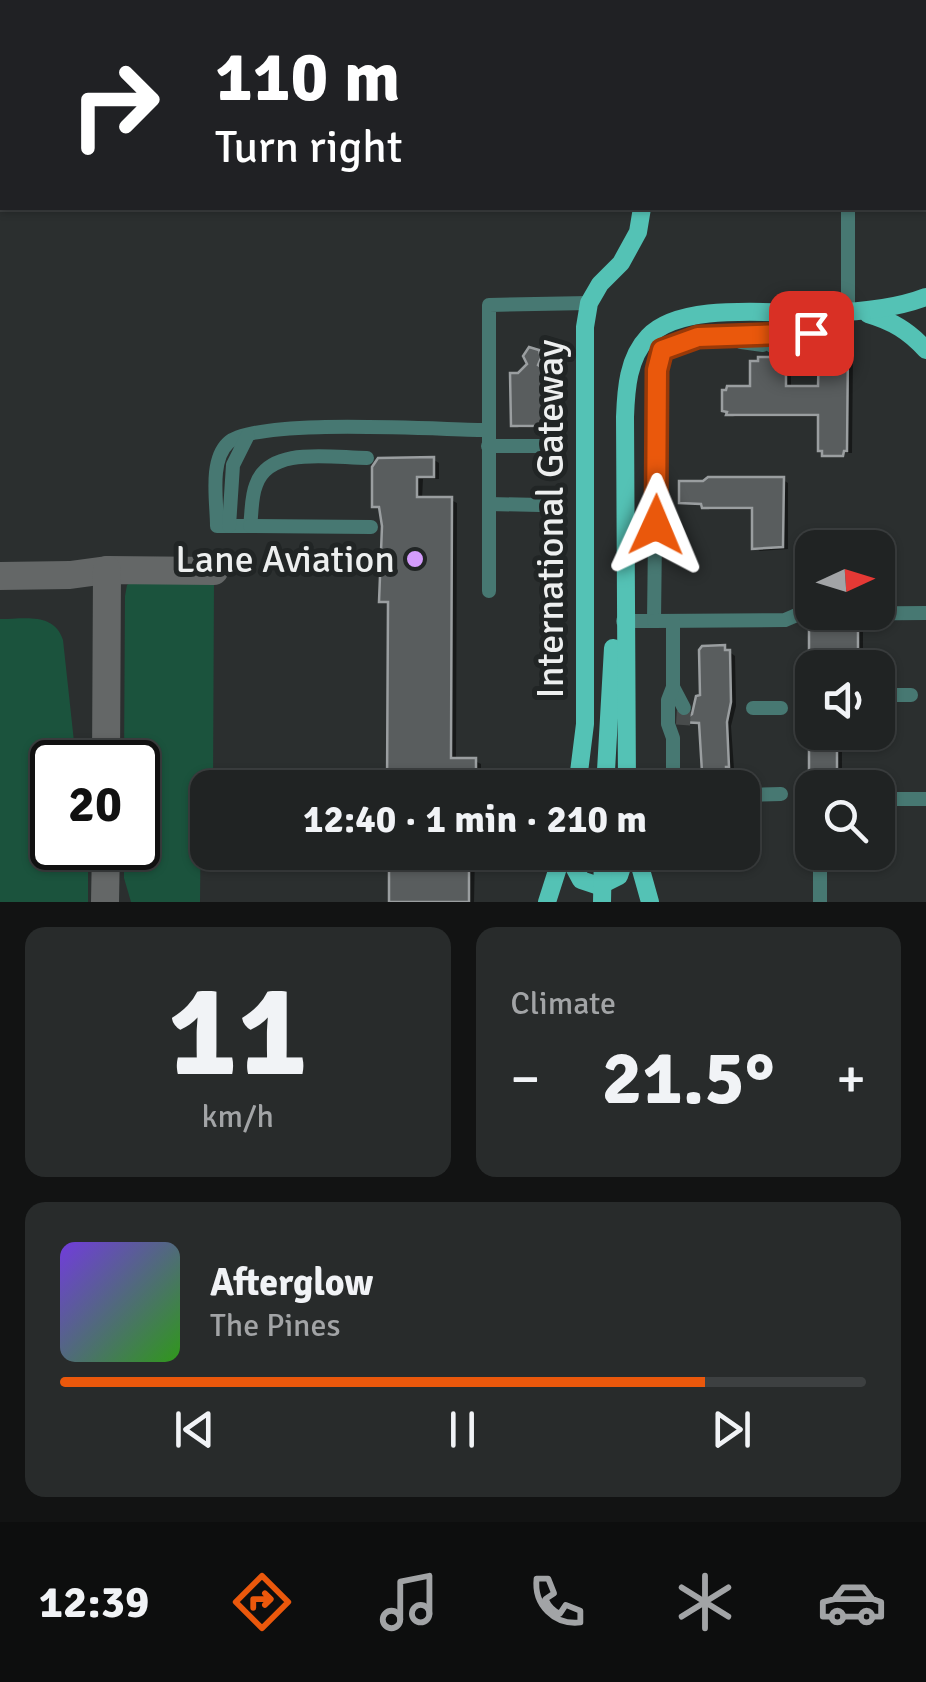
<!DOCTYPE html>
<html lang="en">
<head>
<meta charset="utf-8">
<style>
  :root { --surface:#202323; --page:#282b2b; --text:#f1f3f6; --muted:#a2a4a6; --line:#3d4041; --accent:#ea580c }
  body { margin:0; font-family:Signika,sans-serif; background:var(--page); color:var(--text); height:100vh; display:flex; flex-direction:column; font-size:38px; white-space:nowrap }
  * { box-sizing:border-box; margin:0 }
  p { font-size:32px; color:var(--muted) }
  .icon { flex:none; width:55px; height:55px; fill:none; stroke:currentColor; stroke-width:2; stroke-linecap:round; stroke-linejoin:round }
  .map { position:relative; height:902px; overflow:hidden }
  .details { display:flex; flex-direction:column; gap:25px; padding:25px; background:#121313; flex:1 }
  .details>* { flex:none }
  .banner { position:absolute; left:0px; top:0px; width:928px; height:210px; box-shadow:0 2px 8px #0004,0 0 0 2px var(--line); background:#202124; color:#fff; overflow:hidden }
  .needle { width:65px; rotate:86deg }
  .controls { position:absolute; left:795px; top:530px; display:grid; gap:20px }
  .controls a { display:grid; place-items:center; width:100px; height:100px; border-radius:20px; background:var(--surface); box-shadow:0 2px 8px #0004,0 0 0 2px var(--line); font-size:50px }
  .speed { position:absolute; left:30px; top:740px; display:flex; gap:20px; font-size:50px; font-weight:700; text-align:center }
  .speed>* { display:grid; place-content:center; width:130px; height:130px; border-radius:50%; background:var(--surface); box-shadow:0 2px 8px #0004,0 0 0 2px var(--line); line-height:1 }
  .speed .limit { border:5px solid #111; border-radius:15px; background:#fff; color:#111 }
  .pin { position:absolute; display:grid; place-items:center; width:85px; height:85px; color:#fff; margin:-42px; border-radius:20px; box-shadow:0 5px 15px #0006 }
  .me { position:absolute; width:110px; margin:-55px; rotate:1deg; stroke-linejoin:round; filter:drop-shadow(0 0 8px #0008) }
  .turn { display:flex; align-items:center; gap:35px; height:210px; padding:0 50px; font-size:45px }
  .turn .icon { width:130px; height:130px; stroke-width:2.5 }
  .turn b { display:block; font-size:70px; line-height:85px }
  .big { font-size:75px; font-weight:700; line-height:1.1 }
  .details .card { flex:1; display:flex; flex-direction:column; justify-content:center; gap:15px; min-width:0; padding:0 35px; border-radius:20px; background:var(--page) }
  .details .dial { align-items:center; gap:0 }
  .dial b { font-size:130px; line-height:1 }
  .song { display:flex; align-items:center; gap:30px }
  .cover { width:120px; height:120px; border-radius:15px; background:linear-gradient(135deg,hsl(260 70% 55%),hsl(110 70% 35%)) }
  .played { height:10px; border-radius:5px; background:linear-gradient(90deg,var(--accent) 80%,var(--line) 80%) }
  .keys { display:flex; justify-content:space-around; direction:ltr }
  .heat { display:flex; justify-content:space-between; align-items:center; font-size:55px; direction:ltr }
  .details .tiles { flex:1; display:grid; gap:25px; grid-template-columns:1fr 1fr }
  .card:last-child { grid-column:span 2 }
  .trip { position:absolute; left:190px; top:770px; width:570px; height:100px; border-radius:20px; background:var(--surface); box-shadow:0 2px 8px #0004,0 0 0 2px var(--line); font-weight:700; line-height:100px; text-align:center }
  .tabs { display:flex; height:160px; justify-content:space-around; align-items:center; background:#0d0e0e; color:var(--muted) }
  .tabs .icon { width:70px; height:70px }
  .tabs .on { color:var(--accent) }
  .tabs b { font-size:45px; color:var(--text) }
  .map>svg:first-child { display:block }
  .green { fill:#1b533d }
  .shadow { fill:#0007 }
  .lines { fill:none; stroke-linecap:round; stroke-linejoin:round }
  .taxiway { stroke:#646767; stroke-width:28 }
  .building { fill:#595d5e; stroke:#9a9ea0; stroke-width:2.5 }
  .minor-tunnel { stroke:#484c4c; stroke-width:14; stroke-dasharray:14 7; stroke-linecap:butt }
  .minor { stroke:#477872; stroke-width:14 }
  .major { stroke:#54c2b5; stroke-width:18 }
  .highway { stroke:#55dfcf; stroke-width:20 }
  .major-bridge { stroke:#54c2b5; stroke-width:18 }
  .route-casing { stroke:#983908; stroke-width:25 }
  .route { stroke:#ea580c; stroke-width:18 }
  .poi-dot { fill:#d49cfc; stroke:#212525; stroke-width:4 }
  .labels { text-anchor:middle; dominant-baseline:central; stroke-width:10; stroke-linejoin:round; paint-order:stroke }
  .street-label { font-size:38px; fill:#edefef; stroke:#212525 }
  .poi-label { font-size:38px; fill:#edefef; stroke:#212525; text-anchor:end }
</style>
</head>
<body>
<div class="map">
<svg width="926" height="902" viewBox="0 0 926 902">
  <rect width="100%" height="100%" fill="#2b2f2f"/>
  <g class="green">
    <polygon points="137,579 211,579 214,581 213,787 208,788 207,795 201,796 200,902 131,902 124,878 124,848 138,848 138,762 124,762 125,596 127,585"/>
    <path d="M 0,619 C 25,619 54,612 63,640 L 76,760 L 89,762 L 52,762 L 52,848 L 88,848 L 88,902 L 0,902 Z"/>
  </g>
  <g class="shadow">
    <polygon points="843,348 853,354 852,453 824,453 821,417 735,417 729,414 753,388 785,363 791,367 791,389 821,389"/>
    <polygon points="534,349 546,360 543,370 555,379 555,427 519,428 513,424 519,376 530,365"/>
    <polygon points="434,460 439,463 439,479 423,479 422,499 451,500 457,503 456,760 475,761 481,764 481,780 456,780 456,788 391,788 391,604 381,600 384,526 380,509 374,505"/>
    <polygon points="783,480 788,483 788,549 760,551 755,548 755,510 710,510 704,505 681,502"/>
    <polygon points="812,628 857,628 863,632 863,653 842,653 842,668 812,668 812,732 865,732 865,749 842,749 842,785 817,785 811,781"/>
    <polygon points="724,648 735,656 736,706 731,726 734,769 730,773 710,774 705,771 702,724 681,720 695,716"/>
    <polygon points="392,852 475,852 474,902 391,902"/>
  </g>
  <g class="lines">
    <g class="taxiway">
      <polyline points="0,576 70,575 107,570 214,571"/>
      <polyline points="106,762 107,570"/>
      <polyline points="105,902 106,848"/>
    </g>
  </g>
  <g class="building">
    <polygon points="822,345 848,348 847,451 844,451 843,456 822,456 822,451 818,451 818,415 726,415 727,412 722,411 722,390 726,390 727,386 750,386 750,361 758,361 758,357 779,357 779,361 786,361 786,386 818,386 819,349 822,349"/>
    <polygon points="529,347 539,350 541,358 538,365 550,373 550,426 511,426 510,373 518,373 527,364 523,356"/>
    <polygon points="434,457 434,477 417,477 417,497 452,497 451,758 476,758 476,778 451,778 451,788 387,788 388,602 379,602 382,526 379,507 372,507 372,467 378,458"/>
    <polygon points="708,477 784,477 783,547 752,549 752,508 702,508 701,504 679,503 679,481 703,481"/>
    <polygon points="809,626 858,626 858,651 837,651 837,668 809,668"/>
    <polygon points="725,645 725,650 730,650 731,702 727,722 729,767 726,767 726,771 702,772 699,723 679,722 679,717 685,719 692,714 696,696 700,695 699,650 702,646"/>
    <polygon points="809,732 860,732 860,747 837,747 837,783 809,783"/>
    <rect x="389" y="852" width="80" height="50"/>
  </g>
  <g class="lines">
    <polyline class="minor-tunnel" points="683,725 684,708"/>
    <g class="minor">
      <polyline points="848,312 848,208"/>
      <polyline points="738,333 741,342 763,345"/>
      <polyline points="772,346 790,346 797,341 798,333"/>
      <polyline points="488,446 540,446"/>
      <path d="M 367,458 C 333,458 269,445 256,485 C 251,497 252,513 250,526 L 217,526 C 217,502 209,461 228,443 C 255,417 442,430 488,430"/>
      <polyline points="489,504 540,505"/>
      <polyline points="229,526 233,465 248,435"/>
      <polyline points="250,526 371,527"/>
      <polyline points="489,591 489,305 589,303"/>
      <path d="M 623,621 L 654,621 L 657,370 L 662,350 C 704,324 793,331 841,336"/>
      <polyline points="654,621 785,620 799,614 926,613"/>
      <polyline points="673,687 684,708"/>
      <polyline points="881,695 911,695"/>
      <polyline points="753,708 781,708"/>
      <polyline points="673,788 673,738 668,724 668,700 673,687 673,621"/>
      <polyline points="742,795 781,794"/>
      <polyline points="878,799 926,799"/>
      <polyline points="820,902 820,852"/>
    </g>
    <g class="major">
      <path d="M 868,314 C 892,321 909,331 926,350"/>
      <polyline points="577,788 585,724 585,327 589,303 600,284 621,263 638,232 642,208"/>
      <polyline points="605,788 613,648"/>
      <path d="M 627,788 L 625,417 C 626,389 628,358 648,337 C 682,300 780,315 827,313 C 860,312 895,309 926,297"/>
      <polyline points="572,852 574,867 581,880 599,886 619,876 627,852"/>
      <polyline points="636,852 650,902"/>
      <polyline points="547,902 563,852"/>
    </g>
    <polyline class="highway" points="648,0 649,2"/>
    <polyline class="major-bridge" points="602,902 603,852"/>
  </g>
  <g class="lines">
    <defs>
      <polyline id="route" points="656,525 657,370 662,350 698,337 811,333"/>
    </defs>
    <use href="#route" class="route-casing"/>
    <use href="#route" class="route"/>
  </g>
  <circle class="poi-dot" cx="415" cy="559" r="10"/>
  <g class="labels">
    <g class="street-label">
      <text transform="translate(550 519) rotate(-90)">International Gateway</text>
    </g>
    <g class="poi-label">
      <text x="395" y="559">Lane Aviation</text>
    </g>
  </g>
</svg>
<div class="controls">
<a><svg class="needle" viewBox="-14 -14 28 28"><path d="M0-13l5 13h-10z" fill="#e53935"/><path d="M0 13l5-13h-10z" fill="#a2a4a6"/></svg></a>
<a><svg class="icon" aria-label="sound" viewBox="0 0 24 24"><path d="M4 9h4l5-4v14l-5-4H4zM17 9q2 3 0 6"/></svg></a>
<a><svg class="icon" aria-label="search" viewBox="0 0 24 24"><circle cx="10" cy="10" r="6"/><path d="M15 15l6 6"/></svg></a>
</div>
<div class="speed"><div class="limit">20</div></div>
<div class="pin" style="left:811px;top:333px;background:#d93025"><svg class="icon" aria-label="arrive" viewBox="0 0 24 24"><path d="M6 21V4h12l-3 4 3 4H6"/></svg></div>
<svg class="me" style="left:656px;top:525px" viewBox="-20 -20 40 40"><path d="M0-17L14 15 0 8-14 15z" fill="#ea580c" stroke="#fff" stroke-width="4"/></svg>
<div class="trip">12:40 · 1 min · 210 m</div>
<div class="banner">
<div class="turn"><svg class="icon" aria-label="right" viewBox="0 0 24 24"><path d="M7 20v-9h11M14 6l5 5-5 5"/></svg><div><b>110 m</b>Turn right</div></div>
</div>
</div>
<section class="details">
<div class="tiles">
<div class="card dial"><b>11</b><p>km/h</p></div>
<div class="card"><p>Climate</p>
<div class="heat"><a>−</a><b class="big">21.5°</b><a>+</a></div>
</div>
<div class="card">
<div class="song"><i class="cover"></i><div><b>Afterglow</b><p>The Pines</p></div></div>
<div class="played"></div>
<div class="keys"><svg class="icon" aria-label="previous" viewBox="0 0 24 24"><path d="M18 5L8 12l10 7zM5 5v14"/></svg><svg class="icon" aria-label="pause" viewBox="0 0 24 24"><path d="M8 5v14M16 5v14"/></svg><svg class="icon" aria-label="next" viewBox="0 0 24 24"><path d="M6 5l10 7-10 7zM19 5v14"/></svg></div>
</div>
</div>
</section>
<nav class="tabs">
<b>12:39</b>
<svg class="icon on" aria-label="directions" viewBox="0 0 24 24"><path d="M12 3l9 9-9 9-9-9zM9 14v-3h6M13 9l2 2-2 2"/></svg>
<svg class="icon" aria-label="music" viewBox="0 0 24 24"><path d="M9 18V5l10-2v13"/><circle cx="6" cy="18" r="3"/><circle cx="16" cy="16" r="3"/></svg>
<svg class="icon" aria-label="phone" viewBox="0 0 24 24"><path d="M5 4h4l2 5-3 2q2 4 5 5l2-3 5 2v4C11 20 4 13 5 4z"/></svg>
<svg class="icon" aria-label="climate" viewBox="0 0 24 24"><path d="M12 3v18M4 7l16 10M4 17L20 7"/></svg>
<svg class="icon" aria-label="car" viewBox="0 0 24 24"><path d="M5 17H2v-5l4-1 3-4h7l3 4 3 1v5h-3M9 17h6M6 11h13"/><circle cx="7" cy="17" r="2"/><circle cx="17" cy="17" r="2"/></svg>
</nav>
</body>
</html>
